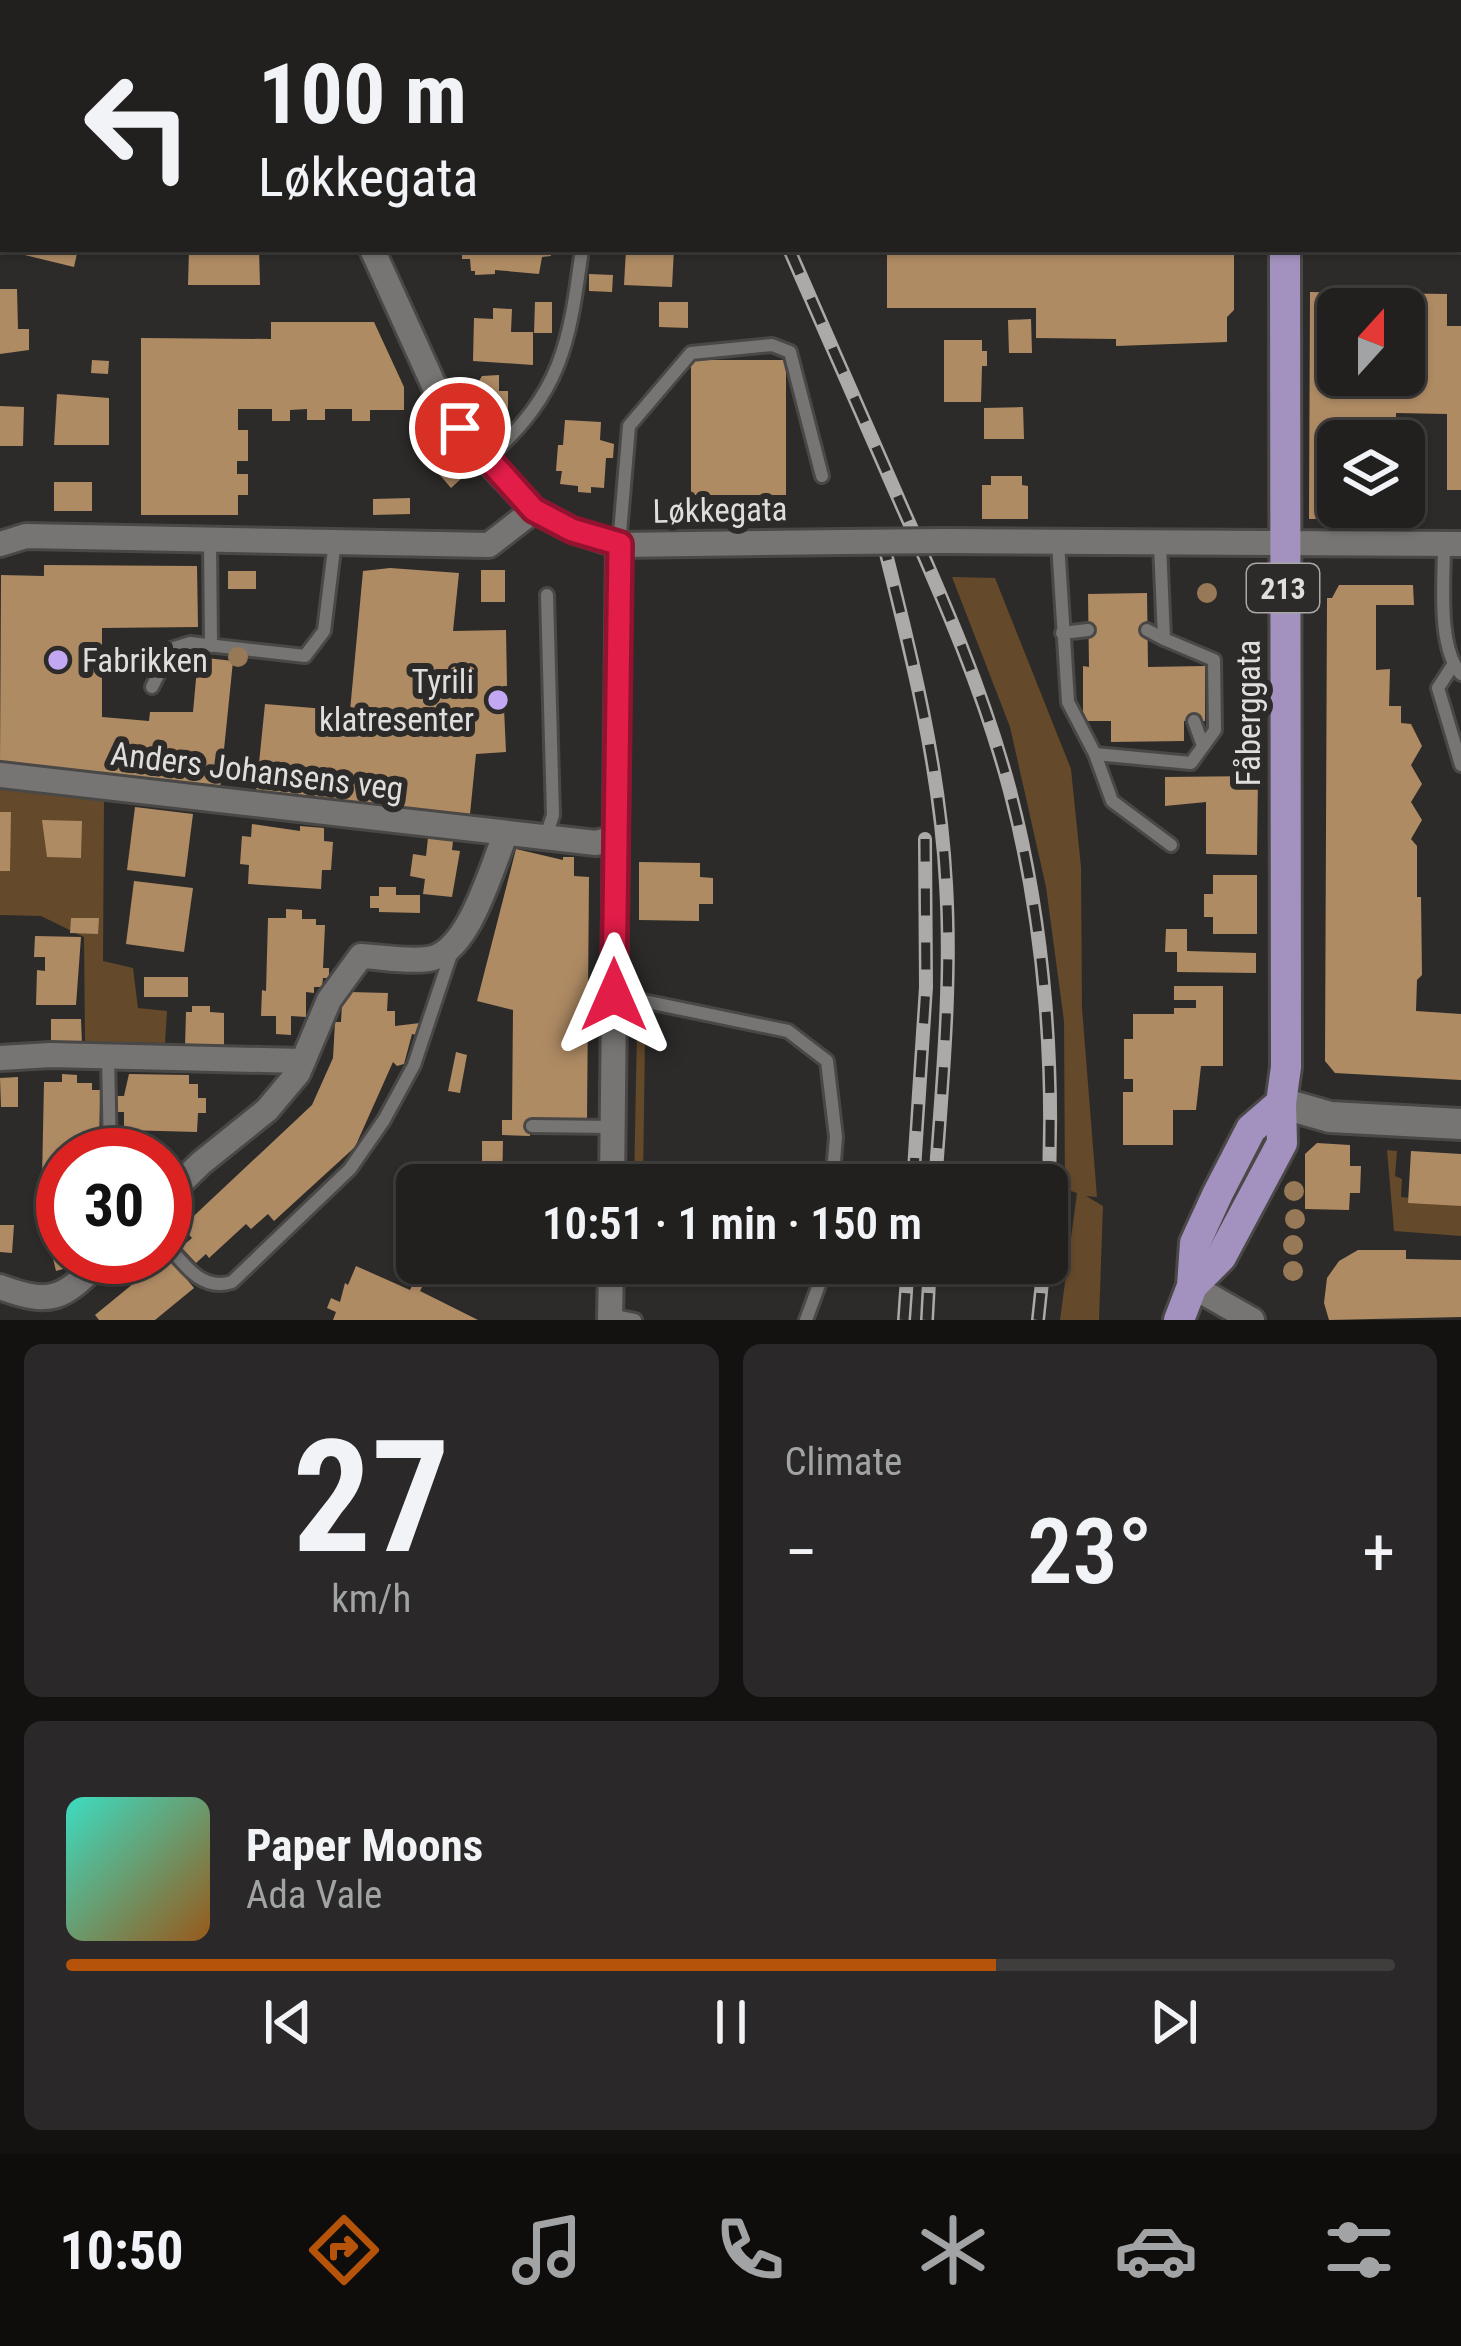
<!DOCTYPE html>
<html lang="en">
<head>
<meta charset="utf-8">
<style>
  :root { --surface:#22201f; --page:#2a2828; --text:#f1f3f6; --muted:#a2a3a4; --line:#3f3e3d; --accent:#b45309 }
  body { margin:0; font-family:"Roboto Condensed",sans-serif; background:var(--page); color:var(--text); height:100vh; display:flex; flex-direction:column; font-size:45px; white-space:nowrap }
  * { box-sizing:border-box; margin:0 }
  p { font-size:39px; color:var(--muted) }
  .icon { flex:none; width:66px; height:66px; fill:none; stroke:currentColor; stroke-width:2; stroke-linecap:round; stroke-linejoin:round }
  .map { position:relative; height:1320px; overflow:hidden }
  .sheet { display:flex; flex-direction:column; gap:24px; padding:24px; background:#131211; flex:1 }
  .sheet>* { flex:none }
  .banner { position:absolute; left:0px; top:0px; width:1461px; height:252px; box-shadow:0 3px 9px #0004,0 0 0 3px var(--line); background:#22201f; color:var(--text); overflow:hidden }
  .needle { width:78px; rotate:21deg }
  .tools { position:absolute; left:1317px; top:288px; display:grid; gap:24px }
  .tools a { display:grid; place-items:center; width:108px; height:108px; border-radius:18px; background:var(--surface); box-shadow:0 3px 9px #0004,0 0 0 3px var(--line); font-size:60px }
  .speed { position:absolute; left:36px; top:1128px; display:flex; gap:24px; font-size:60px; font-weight:700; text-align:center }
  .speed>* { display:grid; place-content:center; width:156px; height:156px; border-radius:50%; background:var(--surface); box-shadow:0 3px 9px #0004,0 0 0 3px var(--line); line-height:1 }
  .speed .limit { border:18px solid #d22; background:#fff; color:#111 }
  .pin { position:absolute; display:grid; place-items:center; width:102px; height:102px; color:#fff; margin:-51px; border:6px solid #fff; border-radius:50%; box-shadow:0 3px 12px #0007 }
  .me { position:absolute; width:132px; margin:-66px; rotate:0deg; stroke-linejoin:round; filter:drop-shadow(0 0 9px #0008) }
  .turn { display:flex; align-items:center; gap:42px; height:252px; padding:0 60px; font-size:54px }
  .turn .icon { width:156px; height:156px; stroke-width:2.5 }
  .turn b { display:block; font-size:84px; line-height:102px }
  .big { font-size:90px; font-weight:600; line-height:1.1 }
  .sheet .card { flex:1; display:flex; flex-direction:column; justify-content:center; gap:18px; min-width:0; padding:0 42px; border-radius:18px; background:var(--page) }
  .sheet .dial { align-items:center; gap:0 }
  .dial b { font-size:156px; line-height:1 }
  .song { display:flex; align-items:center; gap:36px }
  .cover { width:144px; height:144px; border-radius:18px; background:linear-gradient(135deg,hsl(170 70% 55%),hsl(30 70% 35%)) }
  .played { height:12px; border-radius:6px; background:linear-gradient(90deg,var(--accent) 70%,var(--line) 70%) }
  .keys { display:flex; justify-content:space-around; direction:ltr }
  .heat { display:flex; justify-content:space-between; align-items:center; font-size:66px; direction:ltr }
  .sheet .tiles { flex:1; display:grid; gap:24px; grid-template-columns:1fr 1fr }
  .card:last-child { grid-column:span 2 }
  .trip { position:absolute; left:396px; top:1164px; width:672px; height:120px; border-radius:18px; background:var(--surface); box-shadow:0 3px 9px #0004,0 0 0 3px var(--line); font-weight:600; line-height:120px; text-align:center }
  .tab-bar { display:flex; height:192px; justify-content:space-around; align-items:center; background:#0e0d0c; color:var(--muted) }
  .tab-bar .icon { width:84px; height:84px }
  .tab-bar .current { color:var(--accent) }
  .tab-bar b { font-size:54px; color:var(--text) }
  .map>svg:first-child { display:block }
  .green { fill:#64492a }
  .building { fill:#af8b64; fill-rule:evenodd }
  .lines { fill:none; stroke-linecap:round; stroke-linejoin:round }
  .lane-casing { stroke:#4a4846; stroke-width:18 }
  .street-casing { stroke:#4a4846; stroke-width:30 }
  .secondary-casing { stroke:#4a4846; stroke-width:36 }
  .primary-casing { stroke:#4a4846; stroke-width:36 }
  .lane { stroke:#777573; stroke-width:12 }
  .street { stroke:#777573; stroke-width:24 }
  .secondary { stroke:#777573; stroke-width:30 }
  .primary { stroke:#a392bf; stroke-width:30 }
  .rail-casing { stroke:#abaaa8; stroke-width:14 }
  .rail { stroke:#2d2b29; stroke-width:9; stroke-dasharray:27; stroke-linecap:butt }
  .street-bridge-casing { stroke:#4a4846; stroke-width:30; stroke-linecap:butt }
  .street-bridge { stroke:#777573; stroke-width:24 }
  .tree { fill:#987957 }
  .route-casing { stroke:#92132f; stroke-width:30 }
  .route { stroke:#e11d48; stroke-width:21 }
  .poi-dot { fill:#c2a8f3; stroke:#2d2b29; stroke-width:4.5 }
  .labels { text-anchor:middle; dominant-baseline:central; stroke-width:12; stroke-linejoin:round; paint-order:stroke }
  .shield { fill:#2d2b29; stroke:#aaa8a7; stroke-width:3 }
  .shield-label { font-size:30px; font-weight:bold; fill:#dfdedd }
  .street-label { font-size:33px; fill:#dfdedd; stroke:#2d2b29 }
  .poi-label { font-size:33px; fill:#dfdedd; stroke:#2d2b29; text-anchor:start }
</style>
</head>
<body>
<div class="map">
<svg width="1461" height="1320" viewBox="0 0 1461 1320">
  <rect width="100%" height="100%" fill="#2d2b29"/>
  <g class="green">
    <polygon points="1315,0 1461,0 1461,178 1458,3"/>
    <polygon points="952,577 995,578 1071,769 1081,867 1082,1008 1097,1197 1086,1196 1103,1206 1099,1320 1060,1320 1077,1193 1065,1189 1064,1021 1046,887 1010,727"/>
    <polygon points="0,789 104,801 103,961 133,968 138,1008 167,1011 165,1043 85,1042 84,937 41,916 0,915"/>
    <polygon points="637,1029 645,1034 643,1185 634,1185"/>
    <polygon points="1387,1150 1397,1151 1395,1176 1402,1179 1401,1197 1461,1202 1461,1236 1394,1231"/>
  </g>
  <g class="building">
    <polygon points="0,249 78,249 74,267"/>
    <polygon points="189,249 259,249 260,285 188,285"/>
    <polygon points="462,249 551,249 551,256 542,257 539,274 495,270 495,274 475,275 475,271 471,271 470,259 462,259"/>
    <polygon points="626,249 674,249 672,287 624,285"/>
    <polygon points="887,249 1234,249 1234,310 1227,317 1227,342 1116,346 1116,339 1036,338 1036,308 887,308"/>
    <polygon points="589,274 613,275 612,292 589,291"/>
    <polygon points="0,289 17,289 18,329 29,329 29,350 0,354"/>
    <path d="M 1310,292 L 1447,294 L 1447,326 L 1461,326 L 1461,490 L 1447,490 L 1447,414 L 1396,413 L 1396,441 L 1338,441 L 1338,507 L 1396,507 L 1396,518 L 1309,519 ZM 1338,309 L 1404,309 L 1404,375 L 1338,375 Z"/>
    <polygon points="535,302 552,302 552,333 534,333"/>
    <polygon points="659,302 688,302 688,328 659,327"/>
    <polygon points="493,308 512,309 511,332 533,332 533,365 473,361 474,318 493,319"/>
    <polygon points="1031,319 1032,353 1009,353 1008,320"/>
    <polygon points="271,322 374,322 404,387 404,410 370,410 370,421 352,421 352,409 325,409 325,420 307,420 307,409 290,410 290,421 272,421 272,409 238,409 238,430 248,430 248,461 237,461 237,474 248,474 248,495 238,495 238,515 141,515 141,338 271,339"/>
    <polygon points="944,340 982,340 982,351 987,351 987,366 982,366 981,402 944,402"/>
    <polygon points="92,360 109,361 108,374 91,373"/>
    <rect x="691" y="360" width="95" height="135"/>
    <polygon points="499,375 499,391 508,391 508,410 483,411 479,381 482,376"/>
    <polygon points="57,394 109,398 109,445 54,445"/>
    <polygon points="0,406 24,407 23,446 0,446"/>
    <polygon points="1023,407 1024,439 984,439 984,408"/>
    <polygon points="565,420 601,422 600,440 614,444 613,458 606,458 604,488 591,487 591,493 578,492 578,486 560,484 562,471 556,471 558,445 563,445"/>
    <polygon points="427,435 463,477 451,488 415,446"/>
    <polygon points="991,476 1022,476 1022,485 1028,486 1028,519 982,519 982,485 991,485"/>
    <rect x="54" y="482" width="38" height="29"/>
    <polygon points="410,498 410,514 373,515 373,499"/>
    <polygon points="44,565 197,566 198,627 102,628 102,717 149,721 150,712 193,712 198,657 233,661 220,789 0,765 1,575 44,576"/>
    <polygon points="390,568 459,573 453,631 506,630 507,686 503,686 506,752 476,754 470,814 256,793 265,704 350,711 363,571"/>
    <rect x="481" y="570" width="24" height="32"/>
    <rect x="228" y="571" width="28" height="18"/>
    <polygon points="1339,585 1413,585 1414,605 1376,605 1376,670 1390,669 1389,706 1401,706 1401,723 1411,724 1422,746 1411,765 1422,784 1411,802 1422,820 1411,839 1417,846 1417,897 1421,897 1422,975 1417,980 1416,1011 1461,1014 1461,1080 1335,1073 1325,1061 1327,598 1332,598"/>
    <polygon points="1147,593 1148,667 1205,666 1205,721 1184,721 1184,741 1111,742 1111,721 1083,721 1083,666 1089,667 1088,594"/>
    <polygon points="1258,776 1257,855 1206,854 1206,802 1165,806 1165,777"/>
    <polygon points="135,807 193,814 185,877 127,870"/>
    <polygon points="0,812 11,812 10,871 0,871"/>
    <polygon points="42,820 82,821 81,858 47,857"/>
    <polygon points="252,824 300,831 300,826 324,828 324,841 333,842 331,870 322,870 321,889 248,884 249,865 240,864 242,836 251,837"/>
    <polygon points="428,838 453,841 452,850 460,851 452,897 423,894 425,879 410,876 413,854 426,856"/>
    <polygon points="516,849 563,860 563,857 574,857 574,876 589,877 587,1120 530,1120 530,1136 502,1135 502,1120 512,1120 513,1010 477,1001"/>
    <polygon points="639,862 700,863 700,877 713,878 713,904 699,904 699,921 639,920"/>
    <polygon points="1213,875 1257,875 1257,934 1213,934 1213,917 1204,917 1204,894 1213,894"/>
    <polygon points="134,881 193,888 184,952 126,944"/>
    <polygon points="379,887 396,887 396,895 420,895 420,913 379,912 379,908 370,908 370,896 379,896"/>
    <polygon points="286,909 302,910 302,919 316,919 316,925 325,925 323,968 329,968 329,978 323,978 322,987 314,987 314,993 306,992 306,1017 291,1016 291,1035 276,1034 276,1016 261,1016 262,990 266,991 268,918 286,918"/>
    <polygon points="71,918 99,918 98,934 70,933"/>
    <polygon points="1166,929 1187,929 1187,951 1256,953 1256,973 1177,972 1177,952 1165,952"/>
    <polygon points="35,936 81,937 76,1005 36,1005 37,970 45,971 45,957 34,957"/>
    <rect x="144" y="977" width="44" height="20"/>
    <polygon points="1174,986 1223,986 1223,1066 1201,1066 1196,1110 1173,1110 1173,1145 1123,1145 1123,1092 1133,1092 1133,1079 1124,1079 1124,1039 1133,1039 1133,1014 1174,1014 1174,1008 1196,1008 1196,1000 1174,1000"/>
    <polygon points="349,992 388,993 387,1011 395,1011 395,1026 420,1023 417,1035 412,1034 404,1064 397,1066 393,1062 355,1147 274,1221 268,1214 251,1229 246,1224 209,1258 206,1254 196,1263 181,1247 192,1238 182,1227 312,1105 333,1058 335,1022 341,1022 342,1004"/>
    <polygon points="192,1006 210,1006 210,1012 224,1013 224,1047 185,1047 186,1012 192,1012"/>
    <polygon points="51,1019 81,1019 82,1044 51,1044"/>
    <polygon points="456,1052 467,1055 460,1093 448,1091"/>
    <polygon points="62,1074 77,1075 77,1083 92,1083 92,1090 100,1090 99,1155 63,1155 63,1257 75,1257 77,1265 56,1271 41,1208 50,1202 51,1205 58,1204 58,1180 42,1180 44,1082 62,1082"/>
    <polygon points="129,1074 189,1075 189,1084 198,1084 198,1098 206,1098 206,1113 198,1113 197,1132 124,1130 124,1112 115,1112 115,1096 124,1096"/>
    <polygon points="18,1077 18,1107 1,1107 0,1078"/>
    <polygon points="482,1141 503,1141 502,1185 482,1185"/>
    <polygon points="1317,1143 1350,1145 1350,1166 1361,1166 1360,1193 1350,1193 1349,1210 1305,1209 1305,1154"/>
    <polygon points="1411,1151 1461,1154 1461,1206 1408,1203"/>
    <polygon points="0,1225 14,1225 12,1253 0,1252"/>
    <polygon points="1358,1250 1406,1250 1406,1259 1461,1260 1461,1317 1329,1320 1324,1303 1327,1278 1339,1261"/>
    <polygon points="167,1256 194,1288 155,1320 99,1320 95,1315"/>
    <polygon points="356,1266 410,1290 417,1275 426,1279 420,1291 478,1320 333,1320 336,1312 327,1308 331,1298 340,1302 345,1283 348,1285"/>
  </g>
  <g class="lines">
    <defs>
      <g id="lane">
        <polyline points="442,0 443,3"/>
        <path d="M 487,459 C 562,392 569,345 582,249"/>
        <polyline points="210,540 211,646"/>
        <polyline points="1058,543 1068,702 1095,754 1112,801 1171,845"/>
        <polyline points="619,545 629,426 691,353 772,345 790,352 822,476"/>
        <path d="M 1444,545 C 1444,580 1437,648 1461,674"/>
        <polyline points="1147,630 1164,639"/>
        <polyline points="1062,633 1088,630"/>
        <polyline points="1453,665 1438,688 1461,765"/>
        <polyline points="152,687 171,649 190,643 305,656 324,631 335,541"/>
        <polyline points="1194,721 1203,746"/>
        <polyline points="1095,754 1191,763 1215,730 1214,660 1164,639 1160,544"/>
        <polyline points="546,836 553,815 547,595"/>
        <polyline points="614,995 788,1031 827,1061 836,1137 832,1185"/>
        <polyline points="108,1056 110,1155"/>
        <polyline points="532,1126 613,1127"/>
        <path d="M 165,1242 C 183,1263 201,1292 232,1282 L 350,1169 L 384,1120 L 414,1065 L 452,951"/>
        <polyline points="611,1315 635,1320"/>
        <polyline points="806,1320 827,1263"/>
      </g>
      <g id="street">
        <polyline points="262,0 263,3"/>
        <polyline points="0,94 3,94"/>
        <polyline points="0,151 3,136"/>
        <polyline points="372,249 441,401 487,460 534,510"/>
        <polyline points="945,541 1461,544"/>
        <polyline points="0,544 26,536 489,545 534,510 572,530 619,545 842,542"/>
        <polyline points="0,775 596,843 614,838"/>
        <polyline points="0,1058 51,1055 303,1061"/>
        <polyline points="612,1185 619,545"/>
        <path d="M 165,1198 L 201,1163 L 267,1110 L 298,1073 L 329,1000 L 361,956 C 382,957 407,962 428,959 C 469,954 491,868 506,833"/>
        <polyline points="1192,1286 1252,1320"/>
        <path d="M 0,1287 C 56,1308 64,1296 105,1257"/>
        <polyline points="610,1320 611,1263"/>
      </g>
      <polyline id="secondary" points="1281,1103 1330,1117 1461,1124"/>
      <g id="primary">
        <polyline points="1287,3 1287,0"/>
        <polyline points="1192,1286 1221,1257 1282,1143 1281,1103 1286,1067 1285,249"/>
        <polyline points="1179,1320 1192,1286 1195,1243 1218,1193 1251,1129 1281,1103"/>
      </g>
    </defs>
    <use href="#lane" class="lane-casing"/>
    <use href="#street" class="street-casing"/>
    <use href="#secondary" class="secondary-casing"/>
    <use href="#primary" class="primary-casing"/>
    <use href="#lane" class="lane"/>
    <use href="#street" class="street"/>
    <use href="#secondary" class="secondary"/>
    <use href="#primary" class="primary"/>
    <defs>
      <g id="rail">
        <polyline points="679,0 681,3"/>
        <path d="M 789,249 C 827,336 865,422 903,509 C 944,601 984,693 1010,791 C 1046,929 1056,1077 1047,1218"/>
        <path d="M 881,534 C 910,649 940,765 946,884 C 952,984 942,1085 935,1185"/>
        <polyline points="913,1185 926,987 925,839"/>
        <polyline points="904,1320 908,1263"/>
        <polyline points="927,1320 930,1263"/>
        <polyline points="1038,1320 1044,1263"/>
      </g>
    </defs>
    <use href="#rail" class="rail-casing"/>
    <use href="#rail" class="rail"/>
    <defs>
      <polyline id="street-bridge" points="842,542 945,541"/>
    </defs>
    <use href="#street-bridge" class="street-bridge-casing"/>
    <use href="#street-bridge" class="street-bridge"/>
  </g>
  <g class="tree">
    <circle cx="1207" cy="593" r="10"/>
    <circle cx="238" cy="657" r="10"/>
    <circle cx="1294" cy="1191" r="10"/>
    <circle cx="1295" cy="1219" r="10"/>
    <circle cx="1293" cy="1245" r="10"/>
    <circle cx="1293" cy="1271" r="10"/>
  </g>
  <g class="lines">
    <defs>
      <polyline id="route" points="460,428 534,510 572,530 620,544 614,995"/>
    </defs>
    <use href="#route" class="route-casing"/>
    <use href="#route" class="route"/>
  </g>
  <g class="poi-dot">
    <circle cx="58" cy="660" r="12"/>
    <circle cx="498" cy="700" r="12"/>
  </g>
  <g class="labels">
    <rect class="shield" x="1247" y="564" width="72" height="48" rx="9"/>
    <g class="shield-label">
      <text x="1283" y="588">213</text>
    </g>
    <g class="street-label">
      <text transform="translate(720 510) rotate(-1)">Løkkegata</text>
      <text transform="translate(1248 713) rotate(-90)">Fåberggata</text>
      <text transform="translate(257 771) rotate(7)">Anders Johansens veg</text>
    </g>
    <g class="poi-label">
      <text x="82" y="660">Fabrikken</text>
      <text x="474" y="681" text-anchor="end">Tyrili<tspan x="474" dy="38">klatresenter</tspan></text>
    </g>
  </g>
</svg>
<div class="tools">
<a><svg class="needle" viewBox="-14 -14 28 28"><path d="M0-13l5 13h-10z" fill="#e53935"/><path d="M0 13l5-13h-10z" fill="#a2a3a4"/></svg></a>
<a><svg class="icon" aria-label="layers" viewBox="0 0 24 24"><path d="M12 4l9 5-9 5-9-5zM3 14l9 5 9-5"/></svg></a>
</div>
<div class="speed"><div class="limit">30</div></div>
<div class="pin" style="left:460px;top:428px;background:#d93025"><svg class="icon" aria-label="arrive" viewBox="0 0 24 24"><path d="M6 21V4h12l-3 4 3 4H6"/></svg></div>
<svg class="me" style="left:614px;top:995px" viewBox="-20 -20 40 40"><path d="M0-17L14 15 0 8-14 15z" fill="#e11d48" stroke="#fff" stroke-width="4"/></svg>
<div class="trip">10:51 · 1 min · 150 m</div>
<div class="banner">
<div class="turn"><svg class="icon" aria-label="left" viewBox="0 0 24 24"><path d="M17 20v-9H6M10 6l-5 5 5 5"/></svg><div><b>100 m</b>Løkkegata</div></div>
</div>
</div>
<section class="sheet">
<div class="tiles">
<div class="card dial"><b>27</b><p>km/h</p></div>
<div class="card"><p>Climate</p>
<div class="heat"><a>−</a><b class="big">23°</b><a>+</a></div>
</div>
<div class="card">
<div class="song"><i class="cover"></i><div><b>Paper Moons</b><p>Ada Vale</p></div></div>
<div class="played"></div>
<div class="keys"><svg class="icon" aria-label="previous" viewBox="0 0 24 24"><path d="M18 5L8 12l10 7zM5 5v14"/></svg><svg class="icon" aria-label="pause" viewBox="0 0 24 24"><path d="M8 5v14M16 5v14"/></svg><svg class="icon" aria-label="next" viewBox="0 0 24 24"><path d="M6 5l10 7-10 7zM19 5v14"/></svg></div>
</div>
</div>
</section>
<nav class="tab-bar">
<b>10:50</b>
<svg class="icon current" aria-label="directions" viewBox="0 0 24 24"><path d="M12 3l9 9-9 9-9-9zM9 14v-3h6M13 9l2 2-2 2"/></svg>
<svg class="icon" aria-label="music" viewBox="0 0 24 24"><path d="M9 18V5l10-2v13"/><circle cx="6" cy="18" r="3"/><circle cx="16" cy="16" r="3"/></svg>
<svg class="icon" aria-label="phone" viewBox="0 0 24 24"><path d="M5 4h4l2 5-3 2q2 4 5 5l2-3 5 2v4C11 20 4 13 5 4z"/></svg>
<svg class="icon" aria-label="climate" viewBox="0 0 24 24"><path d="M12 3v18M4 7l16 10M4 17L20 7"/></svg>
<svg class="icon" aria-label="car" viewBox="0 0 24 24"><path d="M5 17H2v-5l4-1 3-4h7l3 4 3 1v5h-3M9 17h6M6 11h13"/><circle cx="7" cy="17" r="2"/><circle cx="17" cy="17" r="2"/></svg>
<svg class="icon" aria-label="filters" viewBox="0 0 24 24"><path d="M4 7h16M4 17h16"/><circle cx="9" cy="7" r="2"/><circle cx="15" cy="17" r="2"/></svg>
</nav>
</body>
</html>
